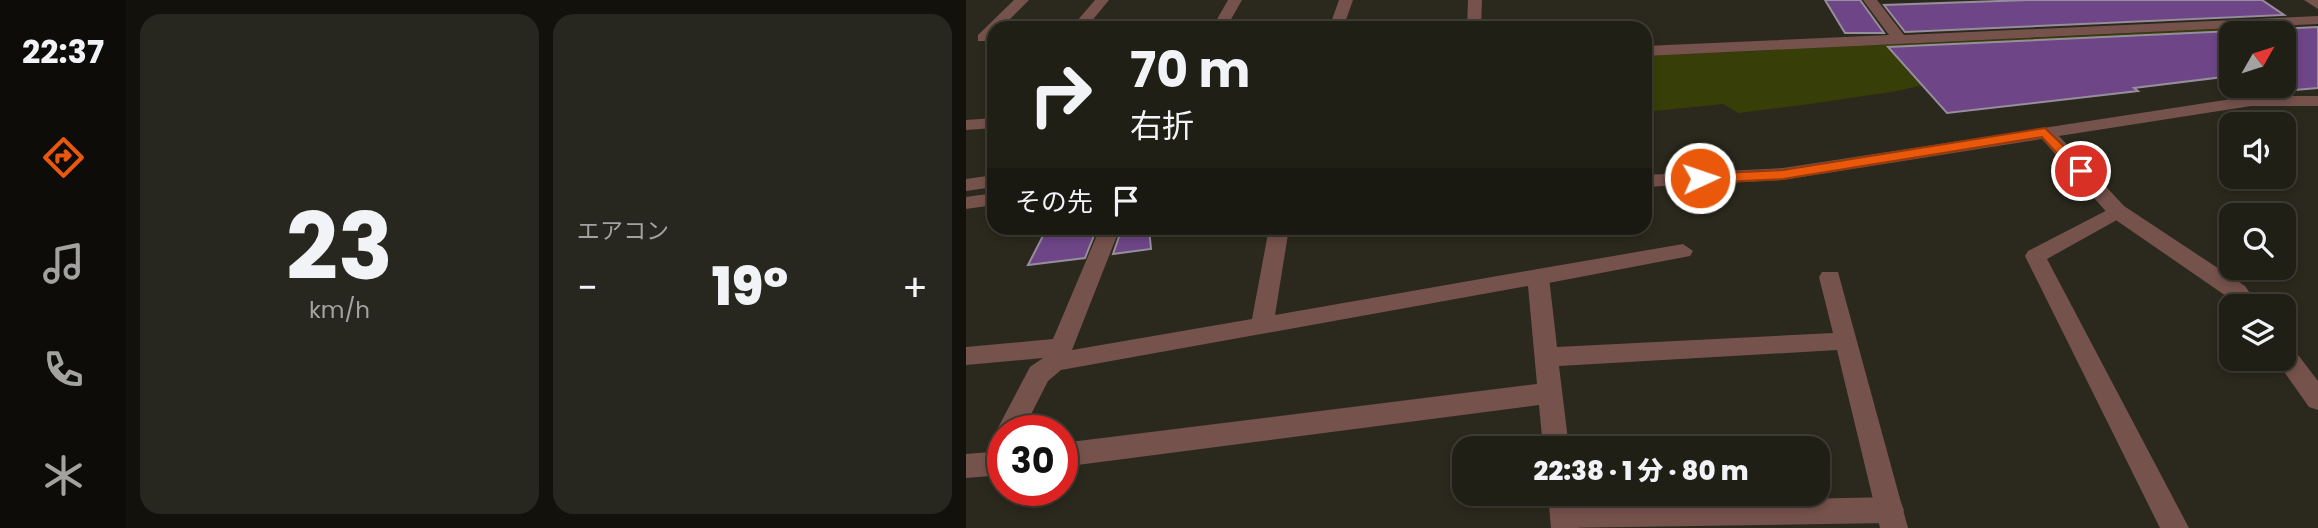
<!DOCTYPE html>
<html lang="ja">
<head>
<meta charset="utf-8">
<style>
  :root { --surface:#201f16; --page:#28271f; --text:#f1f3f6; --muted:#a2a2a1; --line:#3d3d35; --accent:#ea580c }
  body { margin:0; font-family:Poppins,"Noto Sans JP",sans-serif; background:var(--page); color:var(--text); height:100vh; display:flex; flex-direction:column; font-size:26px; white-space:nowrap }
  * { box-sizing:border-box; margin:0 }
  p { font-size:23px; color:var(--muted) }
  .icon { flex:none; width:38px; height:38px; fill:none; stroke:currentColor; stroke-width:2; stroke-linecap:round; stroke-linejoin:round }
  .map { position:relative; flex:1; overflow:hidden }
  .sheet { display:flex; flex-direction:column; gap:14px; padding:14px; background:#12110c; width:840px }
  .sheet>* { flex:none }
  .top-card { position:absolute; left:21px; top:21px; width:665px; height:214px; border-radius:21px; box-shadow:0 4px 10px #0003,0 0 0 2px var(--line); background:#201f16; color:var(--text); overflow:hidden }
  .needle { width:46px; rotate:51deg }
  .fabs { position:absolute; left:1253px; top:21px; display:grid; gap:14px }
  .fabs a { display:grid; place-items:center; width:77px; height:77px; border-radius:14px; background:var(--surface); box-shadow:0 4px 10px #0003,0 0 0 2px var(--line); font-size:35px }
  .speed { position:absolute; left:21px; top:415px; display:flex; gap:14px; font-size:35px; font-weight:700; text-align:center }
  .speed>* { display:grid; place-content:center; width:91px; height:91px; border-radius:50%; background:var(--surface); box-shadow:0 4px 10px #0003,0 0 0 2px var(--line); line-height:1 }
  .speed .limit { border:10px solid #d22; background:#fff; color:#111 }
  .pin { position:absolute; display:grid; place-items:center; width:60px; height:60px; color:#fff; margin:-30px; border:4px solid #fff; border-radius:50%; box-shadow:0 2px 7px #0007 }
  .me { position:absolute; width:77px; margin:-38px; rotate:87deg; stroke-linejoin:round; filter:drop-shadow(0 0 5px #0008) }
  .turn { display:flex; align-items:center; gap:24px; height:147px; padding:0 28px; font-size:32px }
  .turn .icon { width:91px; height:91px; stroke-width:2.5 }
  .turn b { display:block; font-size:49px; line-height:60px }
  .then { display:flex; align-items:center; height:66px; padding:0 28px; background:#0003; gap:14px; font-size:26px }
  .big { font-size:52px; font-weight:800; line-height:1.1 }
  .sheet .card { flex:1; display:flex; flex-direction:column; justify-content:center; gap:10px; min-width:0; padding:0 24px; border-radius:21px; background:var(--page) }
  .sheet .dial { align-items:center; gap:0 }
  .dial b { font-size:91px; line-height:1 }
  .heat { display:flex; justify-content:space-between; align-items:center; font-size:38px; direction:ltr }
  .sheet .tiles { flex:1; display:grid; gap:14px; grid-template-columns:repeat(2,1fr) }
  .trip { position:absolute; left:486px; top:436px; width:378px; height:70px; border-radius:21px; background:var(--surface); box-shadow:0 4px 10px #0003,0 0 0 2px var(--line); font-weight:800; line-height:70px; text-align:center }
  main { display:flex; flex:1; min-height:0 }
  .menu { display:flex; flex-direction:column; width:126px; justify-content:space-around; align-items:center; background:#0d0c09; color:var(--muted) }
  .menu .icon { width:49px; height:49px }
  .menu .active { color:var(--accent) }
  .menu b { font-size:32px; color:var(--text) }
  .map>svg:first-child { display:block }
  .green { fill:#383e08 }
  .building { fill:#6e4687; stroke:#968e9b; stroke-width:2 }
  .lines { fill:none; stroke-linecap:round; stroke-linejoin:round }
  .service { fill:#76524c; fill-rule:evenodd }
  .minor { fill:#76524c; fill-rule:evenodd }
  .tertiary { fill:#76524c; fill-rule:evenodd }
  .route { fill:#ea580c; stroke:#983908; stroke-width:2 }
</style>
</head>
<body>
<main>
<nav class="menu">
<b>22:37</b>
<svg class="icon active" aria-label="directions" viewBox="0 0 24 24"><path d="M12 3l9 9-9 9-9-9zM9 14v-3h6M13 9l2 2-2 2"/></svg>
<svg class="icon" aria-label="music" viewBox="0 0 24 24"><path d="M9 18V5l10-2v13"/><circle cx="6" cy="18" r="3"/><circle cx="16" cy="16" r="3"/></svg>
<svg class="icon" aria-label="phone" viewBox="0 0 24 24"><path d="M5 4h4l2 5-3 2q2 4 5 5l2-3 5 2v4C11 20 4 13 5 4z"/></svg>
<svg class="icon" aria-label="climate" viewBox="0 0 24 24"><path d="M12 3v18M4 7l16 10M4 17L20 7"/></svg>
</nav>
<section class="sheet">
<div class="tiles">
<div class="card dial"><b>23</b><p>km/h</p></div>
<div class="card"><p>エアコン</p>
<div class="heat"><a>−</a><b class="big">19°</b><a>+</a></div>
</div>
</div>
</section>
<div class="map">
<svg width="1352" height="528" viewBox="0 0 1352 528">
  <rect width="100%" height="100%" fill="#2b291d"/>
  <polygon class="green" points="1254,29 1249,43 1025,71 925,92 837,105 772,113 757,104 679,112 679,56"/>
  <g class="building">
    <polygon points="859,0 894,0 918,33 879,33"/>
    <polygon points="1062,0 1296,0 1318,15 939,32 918,5"/>
    <polygon points="1352,27 1352,88 1304,92 1296,86 1318,86 1318,33 1265,33 1265,76 1168,88 1172,91 981,113 922,47"/>
    <polygon points="81,228 131,228 119,258 62,265"/>
    <polygon points="156,228 183,228 185,249 147,254"/>
  </g>
  <g class="lines">
    <g class="service">
      <polygon points="28,118 28,128 0,130 0,120"/>
      <polygon points="1151,205 1158,206 1161,211 1158,216 1081,259 1223,528 1194,528 1059,256 1062,251"/>
      <polygon points="717,244 727,251 724,256 572,285 564,282 561,277 564,272 572,269"/>
      <polygon points="924,497 934,501 938,510 934,519 924,523 592,528 584,517 588,508 598,504"/>
    </g>
    <g class="minor">
      <polygon points="48,0 63,0 35,28 28,28 28,41 12,41 12,35"/>
      <polygon points="129,0 143,0 120,28 105,28"/>
      <polygon points="262,0 276,0 260,28 246,28"/>
      <polygon points="373,0 387,0 377,28 363,28"/>
      <polygon points="502,0 516,0 515,28 501,28"/>
      <polygon points="897,0 911,0 938,35 1352,16 1352,24 679,56 679,46 923,35"/>
      <polygon points="1285,96 1352,96 1352,106 1285,106 1093,136 1158,206 1279,286 1293,306 1270,306 1263,298 1144,216 1076,139 817,180 679,187 679,175 817,168"/>
      <polygon points="28,175 28,187 0,191 0,179"/>
      <polygon points="28,193 28,205 0,209 0,197"/>
      <polygon points="134,228 154,228 106,350 286,319 303,228 323,228 309,315 572,269 580,272 583,277 591,347 867,333 853,277 856,272 872,272 942,528 914,528 871,350 593,366 603,448 577,448 573,405 96,467 96,443 571,384 562,286 95,370 82,381 57,430 37,430 35,438 31,430 35,422 64,367 77,358 0,365 0,347 87,339"/>
      <polygon points="1318,345 1326,347 1352,381 1352,410 1343,407 1309,359 1318,359"/>
      <polygon points="37,451 37,475 0,478 0,454"/>
      <polygon points="582,494 608,494 613,528 585,528"/>
    </g>
    <polygon class="tertiary" points="1338,0 1352,0 1352,9"/>
  </g>
  <polygon class="route" points="1079,128 1120,168 1120,174 1110,174 1076,137 817,179 734,183 727,178 734,174 817,170"/>
</svg>
<div class="fabs">
<a><svg class="needle" viewBox="-14 -14 28 28"><path d="M0-13l5 13h-10z" fill="#e53935"/><path d="M0 13l5-13h-10z" fill="#a2a2a1"/></svg></a>
<a><svg class="icon" aria-label="sound" viewBox="0 0 24 24"><path d="M4 9h4l5-4v14l-5-4H4zM17 9q2 3 0 6"/></svg></a>
<a><svg class="icon" aria-label="search" viewBox="0 0 24 24"><circle cx="10" cy="10" r="6"/><path d="M15 15l6 6"/></svg></a>
<a><svg class="icon" aria-label="layers" viewBox="0 0 24 24"><path d="M12 4l9 5-9 5-9-5zM3 14l9 5 9-5"/></svg></a>
</div>
<div class="speed"><div class="limit">30</div></div>
<div class="pin" style="left:1115px;top:171px;background:#d93025"><svg class="icon" aria-label="arrive" viewBox="0 0 24 24"><path d="M6 21V4h12l-3 4 3 4H6"/></svg></div>
<svg class="me" style="left:734px;top:178px" viewBox="-20 -20 40 40"><circle r="17" fill="#ea580c" stroke="#fff" stroke-width="3"/><path d="M0-11L8 9 0 5-8 9z" fill="#fff"/></svg>
<div class="trip">22:38 · 1 分 · 80 m</div>
<div class="top-card">
<div class="turn"><svg class="icon" aria-label="right" viewBox="0 0 24 24"><path d="M7 20v-9h11M14 6l5 5-5 5"/></svg><div><b>70 m</b>右折</div></div>
<div class="then">その先<svg class="icon" aria-label="arrive" viewBox="0 0 24 24"><path d="M6 21V4h12l-3 4 3 4H6"/></svg></div>
</div>
</div>
</main>
</body>
</html>
